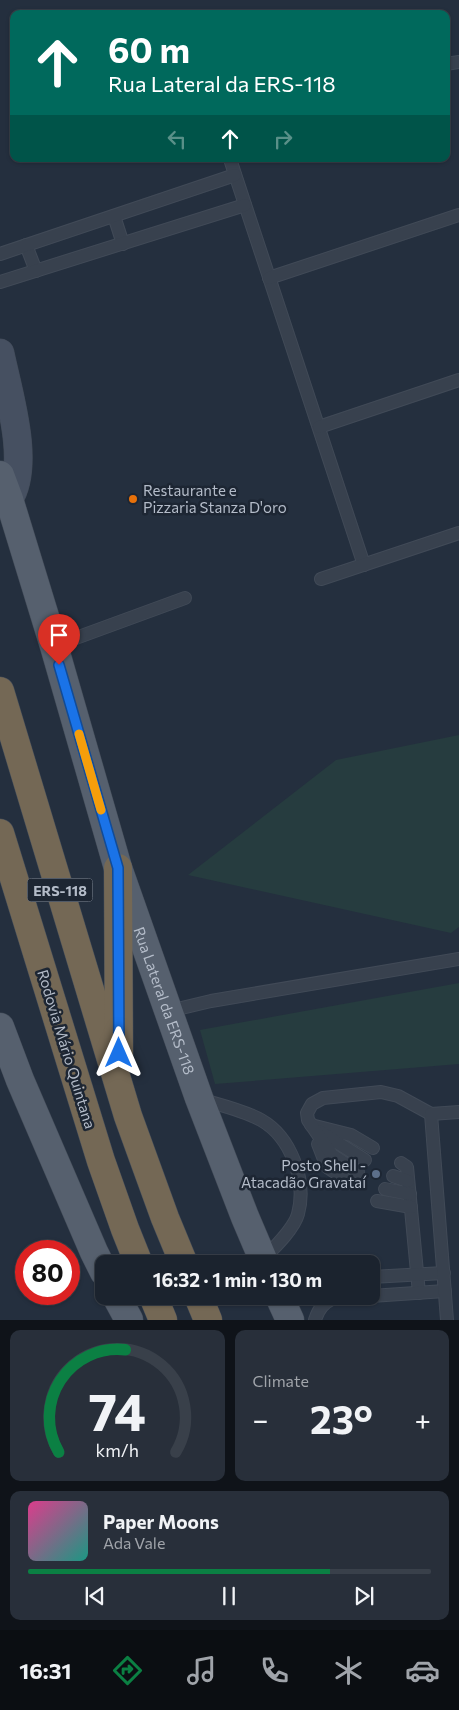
<!DOCTYPE html>
<html lang="en">
<head>
<meta charset="utf-8">
<style>
  :root { --surface:#1b232e; --page:#282f3a; --text:#f1f3f6; --muted:#a0a4aa; --line:#39404a; --accent:#0b8043 }
  body { margin:0; font-family:Commissioner,sans-serif; background:var(--page); color:var(--text); height:100vh; display:flex; flex-direction:column; font-size:19px; white-space:nowrap }
  * { box-sizing:border-box; margin:0 }
  p { font-size:16px; color:var(--muted) }
  .icon { flex:none; width:28px; height:28px; fill:none; stroke:currentColor; stroke-width:2; stroke-linecap:round; stroke-linejoin:round }
  .map { position:relative; height:1320px; overflow:hidden }
  .sheet { display:flex; flex-direction:column; gap:10px; padding:10px; background:#0f1319; flex:1 }
  .sheet>* { flex:none }
  .top-card { position:absolute; left:10px; top:10px; width:440px; height:152px; border-radius:10px; box-shadow:0 1px 4px #0004,0 0 0 1px var(--line); background:#00695c; color:#fff; overflow:hidden }
  .speed { position:absolute; left:15px; top:1240px; display:flex; gap:10px; font-size:25px; font-weight:700; text-align:center }
  .speed>* { display:grid; place-content:center; width:65px; height:65px; border-radius:50%; background:var(--surface); box-shadow:0 1px 4px #0004,0 0 0 1px var(--line); line-height:1 }
  .speed .limit { border:8px solid #d22; background:#fff; color:#111 }
  .pin { position:absolute; display:grid; place-items:center; width:42px; height:42px; color:#fff; margin:-51px -21px; border-radius:50% 50% 50% 0; rotate:-45deg; box-shadow:0 0 5px #0007 }
  .pin .icon { rotate:45deg }
  .me { position:absolute; width:55px; margin:-28px; rotate:0deg; stroke-linejoin:round; filter:drop-shadow(0 0 4px #0008) }
  .turn { display:flex; align-items:center; gap:18px; height:105px; padding:0 15px; font-size:22px }
  .turn .icon { width:65px; height:65px; stroke-width:2.5 }
  .turn b { display:block; font-size:35px; line-height:42px }
  .lanes { display:flex; align-items:center; height:48px; padding:0 15px; background:#0003; justify-content:center; gap:25px; direction:ltr }
  .lanes .off { opacity:.35 }
  .big { font-size:38px; font-weight:700; line-height:1.1 }
  .sheet .tile { flex:1; display:flex; flex-direction:column; justify-content:center; gap:8px; min-width:0; padding:0 18px; border-radius:10px; background:var(--page) }
  .sheet .dial { align-items:center; gap:0 }
  .dial svg { height:130px; overflow:visible; fill:none; stroke:var(--line); stroke-width:7; stroke-linecap:round; text-anchor:middle }
  .dial text { fill:var(--text); stroke:none }
  .song { display:flex; align-items:center; gap:15px }
  .cover { width:60px; height:60px; border-radius:8px; background:linear-gradient(135deg,hsl(330 70% 55%),hsl(170 70% 35%)) }
  .played { height:5px; border-radius:2px; background:linear-gradient(90deg,var(--accent) 75%,var(--line) 75%) }
  .keys { display:flex; justify-content:space-around; direction:ltr }
  .heat { display:flex; justify-content:space-between; align-items:center; font-size:28px; direction:ltr }
  .sheet .tiles { flex:1; display:grid; gap:10px; grid-template-columns:1fr 1fr }
  .tile:last-child { grid-column:span 2 }
  .trip { position:absolute; left:95px; top:1255px; width:285px; height:50px; border-radius:10px; background:var(--surface); box-shadow:0 1px 4px #0004,0 0 0 1px var(--line); font-weight:700; line-height:50px; text-align:center }
  .menu { display:flex; height:80px; justify-content:space-around; align-items:center; background:#0b0e12; color:var(--muted) }
  .menu .icon { width:35px; height:35px }
  .menu .current { color:var(--accent) }
  .menu b { font-size:22px; color:var(--text) }
  .map>svg:first-child { display:block }
  .green { fill:#263c3f }
  .lines { fill:none; stroke-linecap:round; stroke-linejoin:round }
  .lane-casing { stroke:#414a57; stroke-width:14 }
  .secondary-casing { stroke:#414a57; stroke-width:29 }
  .primary-casing { stroke:#414a57; stroke-width:29 }
  .highway-casing { stroke:#434c59; stroke-width:29 }
  .lane { stroke:#38414e; stroke-width:12 }
  .secondary { stroke:#465061; stroke-width:28 }
  .primary { stroke:#56606e; stroke-width:28 }
  .highway { stroke:#746855; stroke-width:28 }
  .route-casing { stroke:#114b97; stroke-width:12 }
  .route { stroke:#1a73e8; stroke-width:9 }
  .slow { stroke:#f59e0b; stroke-width:9 }
  .food-dot { fill:#e8710a; stroke:#1d2633; stroke-width:2 }
  .service-dot { fill:#5c6f8a; stroke:#1d2633; stroke-width:2 }
  .labels { text-anchor:middle; dominant-baseline:central; stroke-width:5; stroke-linejoin:round; paint-order:stroke }
  .shield { fill:#1d2633; stroke:#878f9c; stroke-width:1 }
  .shield-label { font-size:14px; font-weight:bold; fill:#b4bcc9 }
  .poi-label { font-size:15px; fill:#b4bcc9; stroke:#1d2633; text-anchor:start }
  .street-label { font-size:15px; fill:#b4bcc9; stroke:#1d2633 }
</style>
</head>
<body>
<div class="map">
<svg width="459" height="1320" viewBox="0 0 459 1320">
  <rect width="100%" height="100%" fill="#242f3e"/>
  <g class="green">
    <polygon points="459,735 459,927 451,933 188,875 336,760"/>
    <polygon points="459,983 459,1064 215,1084 200,1030"/>
  </g>
  <g class="lines">
    <defs>
      <g id="lane">
        <polyline points="446,64 459,62"/>
        <polyline points="230,159 364,565"/>
        <polyline points="114,216 123,244"/>
        <polyline points="26,245 36,271"/>
        <polyline points="0,254 235,175"/>
        <polyline points="269,278 459,215"/>
        <polyline points="0,282 245,205"/>
        <polyline points="319,427 459,380"/>
        <polyline points="321,579 459,533"/>
        <polyline points="54,646 185,598"/>
        <polyline points="169,1011 211,1001 459,959"/>
        <path d="M 200,1099 C 220,1105 243,1110 261,1120 C 291,1137 307,1181 298,1214 C 294,1229 274,1248 263,1259"/>
        <polyline points="311,1125 351,1135 373,1148"/>
        <polyline points="319,1131 365,1160"/>
        <polyline points="318,1144 327,1167 351,1183"/>
        <polyline points="401,1163 407,1167 419,1293"/>
        <polyline points="358,1172 332,1155 308,1120 307,1113 312,1104 323,1098 381,1092 398,1096 431,1114"/>
        <polyline points="393,1176 408,1181"/>
        <polyline points="385,1189 410,1194"/>
        <polyline points="377,1201 411,1207"/>
        <polyline points="371,1277 444,1273"/>
        <polyline points="371,1296 445,1291"/>
        <path d="M 315,1320 C 323,1294 341,1297 363,1296"/>
        <polyline points="447,1320 431,1114 459,1112"/>
      </g>
      <path id="secondary" d="M 0,353 C 8,392 31,464 9,499"/>
      <g id="primary">
        <path id="s1" d="M 0,475 L 9,499 L 54,646 L 118,868 L 199,1098 L 245,1217 L 265,1264"/>
        <polyline points="0,1027 20,1080 94,1252 104,1272"/>
        <polyline points="116,1296 129,1320"/>
        <polyline points="279,1296 290,1320"/>
      </g>
      <g id="highway">
        <polyline points="0,691 128,1116 165,1218 184,1264"/>
        <polyline points="0,833 101,1161 125,1229 139,1264"/>
        <polyline points="118,868 119,1058"/>
        <polyline points="153,1296 163,1320"/>
        <polyline points="198,1296 208,1320"/>
      </g>
    </defs>
    <use href="#lane" class="lane-casing"/>
    <use href="#secondary" class="secondary-casing"/>
    <use href="#primary" class="primary-casing"/>
    <use href="#highway" class="highway-casing"/>
    <use href="#lane" class="lane"/>
    <use href="#secondary" class="secondary"/>
    <use href="#primary" class="primary"/>
    <use href="#highway" class="highway"/>
  </g>
  <g class="lines">
    <defs>
      <polyline id="route" points="59,665 118,868 119,1053"/>
    </defs>
    <use href="#route" class="route-casing"/>
    <use href="#route" class="route"/>
    <polyline class="slow" points="79,734 101,810"/>
  </g>
  <circle class="food-dot" cx="133" cy="499" r="5"/>
  <circle class="service-dot" cx="376" cy="1174" r="5"/>
  <g class="labels">
    <rect class="shield" x="27.5" y="878.5" width="65" height="23" rx="4"/>
    <g class="shield-label">
      <text x="60" y="890">ERS-118</text>
    </g>
    <g class="poi-label">
      <text x="143" y="490">Restaurante e<tspan x="143" dy="17">Pizzaria Stanza D'oro</tspan></text>
      <text x="366" y="1165" text-anchor="end">Posto Shell -<tspan x="366" dy="17">Atacadão Gravataí</tspan></text>
    </g>
    <g class="street-label">
      <text stroke="none"><textPath href="#s1" startOffset="551">Rua Lateral da ERS-118</textPath></text>
      <text transform="translate(67 1049) rotate(73)">Rodovia Mário Quintana</text>
    </g>
  </g>
</svg>
<div class="speed"><div class="limit">80</div></div>
<div class="pin" style="left:59px;top:665px;background:#d93025"><svg class="icon" aria-label="arrive" viewBox="0 0 24 24"><path d="M6 21V4h12l-3 4 3 4H6"/></svg></div>
<svg class="me" style="left:119px;top:1053px" viewBox="-20 -20 40 40"><path d="M0-17L14 15 0 8-14 15z" fill="#1a73e8" stroke="#fff" stroke-width="4"/></svg>
<div class="trip">16:32 · 1 min · 130 m</div>
<div class="top-card">
<div class="turn"><svg class="icon" aria-label="ahead" viewBox="0 0 24 24"><path d="M12 20V5M6 11l6-6 6 6"/></svg><div><b>60 m</b>Rua Lateral da ERS-118</div></div>
<div class="lanes"><svg class="icon off" aria-label="left" viewBox="0 0 24 24"><path d="M17 20v-9H6M10 6l-5 5 5 5"/></svg><svg class="icon" aria-label="ahead" viewBox="0 0 24 24"><path d="M12 20V5M6 11l6-6 6 6"/></svg><svg class="icon off" aria-label="right" viewBox="0 0 24 24"><path d="M7 20v-9h11M14 6l5 5-5 5"/></svg></div>
</div>
</div>
<section class="sheet">
<div class="tiles">
<div class="tile dial"><svg viewBox="0 0 100 80">
<path d="M14 69A42 42 0 1 1 86 69"/>
<path d="M14 69A42 42 0 0 1 55 6" stroke="#0b8043"/>
<text x="50" y="56" font-size="32" font-weight="700">74</text>
<text x="50" y="72" font-size="11">km/h</text>
</svg></div>
<div class="tile"><p>Climate</p>
<div class="heat"><a>−</a><b class="big">23°</b><a>+</a></div>
</div>
<div class="tile">
<div class="song"><i class="cover"></i><div><b>Paper Moons</b><p>Ada Vale</p></div></div>
<div class="played"></div>
<div class="keys"><svg class="icon" aria-label="previous" viewBox="0 0 24 24"><path d="M18 5L8 12l10 7zM5 5v14"/></svg><svg class="icon" aria-label="pause" viewBox="0 0 24 24"><path d="M8 5v14M16 5v14"/></svg><svg class="icon" aria-label="next" viewBox="0 0 24 24"><path d="M6 5l10 7-10 7zM19 5v14"/></svg></div>
</div>
</div>
</section>
<nav class="menu">
<b>16:31</b>
<svg class="icon current" aria-label="directions" viewBox="0 0 24 24"><path d="M12 3l9 9-9 9-9-9zM9 14v-3h6M13 9l2 2-2 2"/></svg>
<svg class="icon" aria-label="music" viewBox="0 0 24 24"><path d="M9 18V5l10-2v13"/><circle cx="6" cy="18" r="3"/><circle cx="16" cy="16" r="3"/></svg>
<svg class="icon" aria-label="phone" viewBox="0 0 24 24"><path d="M5 4h4l2 5-3 2q2 4 5 5l2-3 5 2v4C11 20 4 13 5 4z"/></svg>
<svg class="icon" aria-label="climate" viewBox="0 0 24 24"><path d="M12 3v18M4 7l16 10M4 17L20 7"/></svg>
<svg class="icon" aria-label="car" viewBox="0 0 24 24"><path d="M5 17H2v-5l4-1 3-4h7l3 4 3 1v5h-3M9 17h6M6 11h13"/><circle cx="7" cy="17" r="2"/><circle cx="17" cy="17" r="2"/></svg>
</nav>
</body>
</html>
